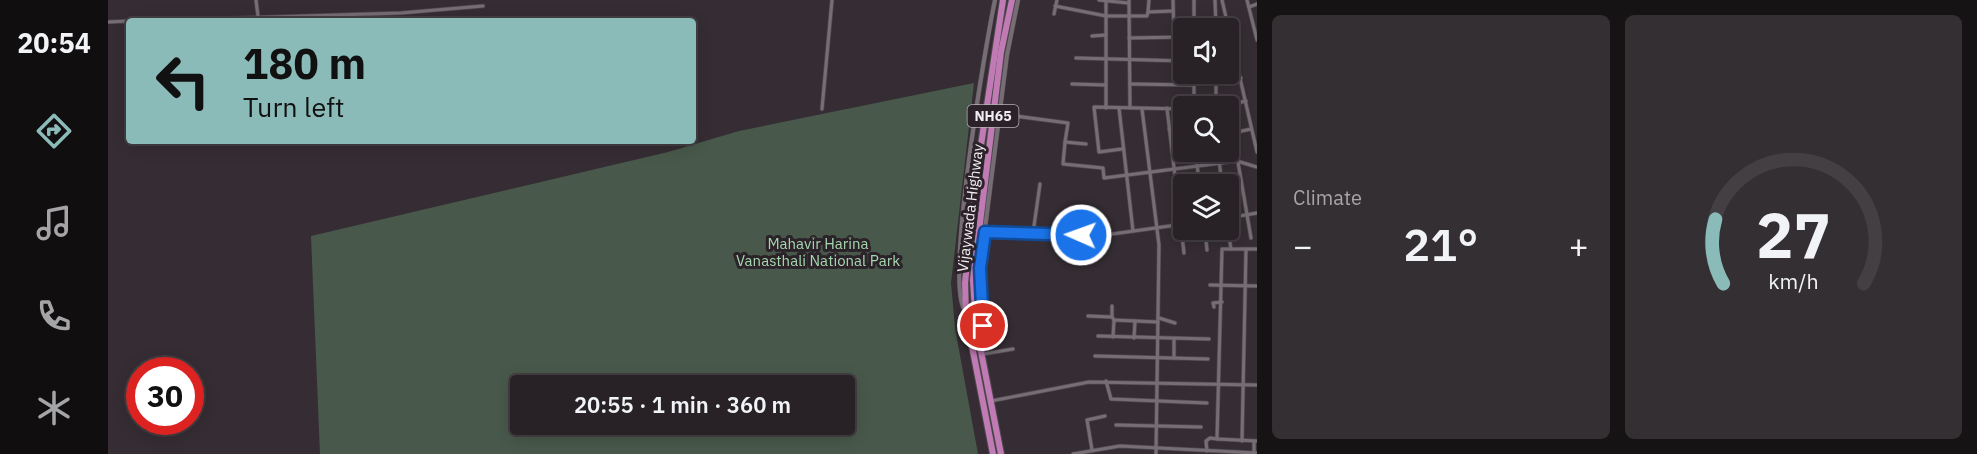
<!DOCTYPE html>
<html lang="en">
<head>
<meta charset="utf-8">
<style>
  :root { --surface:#282226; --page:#342f32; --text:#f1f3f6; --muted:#a5a4a7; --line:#443f43; --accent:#8bbbb9 }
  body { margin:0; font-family:"IBM Plex Sans",sans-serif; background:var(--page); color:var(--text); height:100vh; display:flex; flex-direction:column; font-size:22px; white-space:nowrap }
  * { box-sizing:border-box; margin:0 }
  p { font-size:20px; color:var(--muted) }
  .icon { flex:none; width:33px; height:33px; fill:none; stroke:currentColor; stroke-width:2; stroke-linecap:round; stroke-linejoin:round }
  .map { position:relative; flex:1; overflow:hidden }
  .drawer { display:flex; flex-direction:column; gap:15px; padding:15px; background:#161315; width:720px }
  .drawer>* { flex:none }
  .banner { position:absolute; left:18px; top:18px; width:570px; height:126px; border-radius:6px; box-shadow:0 3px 15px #0003,0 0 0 2px var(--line); background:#8bbbb9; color:#111; overflow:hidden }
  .controls { position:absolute; left:1065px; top:18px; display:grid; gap:12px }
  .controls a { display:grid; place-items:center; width:66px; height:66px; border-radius:6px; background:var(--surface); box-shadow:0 3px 15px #0003,0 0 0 2px var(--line); font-size:30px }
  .speed { position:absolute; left:18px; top:357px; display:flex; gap:12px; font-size:30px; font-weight:700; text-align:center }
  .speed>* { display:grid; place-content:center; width:78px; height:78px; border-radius:50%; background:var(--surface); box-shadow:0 3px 15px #0003,0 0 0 2px var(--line); line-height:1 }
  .speed .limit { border:9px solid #d22; background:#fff; color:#111 }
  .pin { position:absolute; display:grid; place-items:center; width:51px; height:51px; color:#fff; margin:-26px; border:3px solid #fff; border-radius:50%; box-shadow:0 2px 6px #0007 }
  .me { position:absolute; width:66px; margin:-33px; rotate:272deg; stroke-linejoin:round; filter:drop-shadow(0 0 4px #0008) }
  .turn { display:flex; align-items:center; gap:21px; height:126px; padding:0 18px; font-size:27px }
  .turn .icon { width:78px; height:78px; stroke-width:2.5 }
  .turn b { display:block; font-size:42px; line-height:51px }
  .big { font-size:45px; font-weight:600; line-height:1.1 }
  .drawer .widget { flex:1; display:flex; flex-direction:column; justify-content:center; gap:9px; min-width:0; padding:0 21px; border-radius:9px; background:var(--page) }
  .drawer .dial { align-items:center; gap:0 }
  .dial svg { height:156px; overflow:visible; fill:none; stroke:var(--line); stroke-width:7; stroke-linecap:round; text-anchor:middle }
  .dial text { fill:var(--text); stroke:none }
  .heat { display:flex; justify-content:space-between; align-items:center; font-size:33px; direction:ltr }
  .drawer .tiles { flex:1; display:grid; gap:15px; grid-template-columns:repeat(2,1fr) }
  .trip { position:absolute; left:402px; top:375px; width:345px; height:60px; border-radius:6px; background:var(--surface); box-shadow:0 3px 15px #0003,0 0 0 2px var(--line); font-weight:600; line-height:60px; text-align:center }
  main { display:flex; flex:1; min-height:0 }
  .tab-bar { display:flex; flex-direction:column; width:108px; justify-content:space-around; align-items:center; background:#100e0f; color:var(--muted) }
  .tab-bar .icon { width:42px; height:42px }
  .tab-bar .active { color:var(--accent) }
  .tab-bar b { font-size:27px; color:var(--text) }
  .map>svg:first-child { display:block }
  .green { fill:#48594b; fill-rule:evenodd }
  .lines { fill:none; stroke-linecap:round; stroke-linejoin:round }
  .minor-casing { stroke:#4f494e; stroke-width:4.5 }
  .tertiary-casing { stroke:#4f494e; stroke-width:5 }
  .trunk-casing { stroke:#4f494e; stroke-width:8 }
  .minor { stroke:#776e75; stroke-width:3 }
  .tertiary { stroke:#776e75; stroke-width:4 }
  .trunk { stroke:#c07ab4; stroke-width:6 }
  .route-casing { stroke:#114b97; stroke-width:15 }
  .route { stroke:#1a73e8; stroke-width:10 }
  .labels { text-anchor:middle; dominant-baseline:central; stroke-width:6; stroke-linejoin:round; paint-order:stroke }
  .shield { fill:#2b2329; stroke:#b6b0b5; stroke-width:1.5 }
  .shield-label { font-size:14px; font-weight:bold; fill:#f2edf1 }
  .street-label { font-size:15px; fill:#f2edf1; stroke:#2b2329 }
  .park-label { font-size:15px; fill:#a5d8ae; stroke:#2b2329 }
</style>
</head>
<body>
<main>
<nav class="tab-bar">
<b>20:54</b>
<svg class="icon active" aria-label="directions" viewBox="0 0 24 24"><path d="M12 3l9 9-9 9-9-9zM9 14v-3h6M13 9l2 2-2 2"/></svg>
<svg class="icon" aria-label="music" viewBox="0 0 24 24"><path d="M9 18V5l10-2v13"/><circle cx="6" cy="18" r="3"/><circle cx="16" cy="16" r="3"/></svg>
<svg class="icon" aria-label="phone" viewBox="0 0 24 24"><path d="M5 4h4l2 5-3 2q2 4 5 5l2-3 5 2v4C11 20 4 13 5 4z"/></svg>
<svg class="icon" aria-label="climate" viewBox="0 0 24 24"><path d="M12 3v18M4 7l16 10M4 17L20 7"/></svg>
</nav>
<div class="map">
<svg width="1149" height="454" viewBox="0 0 1149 454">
  <rect width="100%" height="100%" fill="#352d33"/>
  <path class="green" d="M 866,83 L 843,283 L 847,328 L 870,454 L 212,454 L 203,236 L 560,152 L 631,131 ZM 412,386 L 736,386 L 736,424 L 412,424 Z"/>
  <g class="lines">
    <defs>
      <g id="minor">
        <polyline points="148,0 150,16"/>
        <polyline points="991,0 1020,3"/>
        <polyline points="1021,0 1022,108"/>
        <polyline points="1065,0 1066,37"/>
        <polyline points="1086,0 1086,28"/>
        <polyline points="1107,0 1108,28"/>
        <polyline points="1114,0 1149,152"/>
        <polyline points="1139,0 1149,40"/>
        <polyline points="947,6 998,16 1039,16 1040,12 1065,11"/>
        <polyline points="1141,7 1149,4"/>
        <polyline points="1040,12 1041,0"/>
        <polyline points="946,14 949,0"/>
        <polyline points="29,21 293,13 375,6"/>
        <polyline points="0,22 21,21"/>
        <polyline points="984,36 998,35"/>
        <polyline points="1021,38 1076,37"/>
        <polyline points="968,58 1076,61"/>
        <polyline points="1086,74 1086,106"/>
        <polyline points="964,84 998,85"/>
        <polyline points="1022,84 1086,85"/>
        <polyline points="1108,84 1133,78"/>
        <polyline points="1108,106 1108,74"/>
        <polyline points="1116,106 1138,101"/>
        <polyline points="998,108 998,1"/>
        <polyline points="1011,108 1025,231"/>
        <polyline points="1059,108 1076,253"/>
        <polyline points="714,109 724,0"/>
        <polyline points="1034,109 1051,245 1048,454"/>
        <polyline points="892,114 960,123 957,142 978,144"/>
        <polyline points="1061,129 1076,130"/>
        <polyline points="1125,133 1143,238"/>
        <polyline points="1120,134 1143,129"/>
        <polyline points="957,142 955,164 995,168 996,178 1129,161 1149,167"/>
        <polyline points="1014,149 991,152 986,107 1076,109"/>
        <polyline points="1088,152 1091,184"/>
        <polyline points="1110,152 1114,184"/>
        <polyline points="1120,218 1149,213"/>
        <polyline points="1097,230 1099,250"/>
        <polyline points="1120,230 1123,249"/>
        <polyline points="877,232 997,235 1076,224"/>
        <polyline points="925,233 932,184"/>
        <polyline points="1149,249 1114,249 1109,439 1149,441"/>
        <polyline points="1102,285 1149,286"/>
        <polyline points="1106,307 1105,303 1114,302"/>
        <polyline points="980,316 1004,317 1006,320"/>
        <polyline points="1004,317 1004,306"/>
        <polyline points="1051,318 1067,323"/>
        <polyline points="990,336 1101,339"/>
        <polyline points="1005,337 1006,320 1050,322"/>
        <polyline points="1026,338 1027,321"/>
        <polyline points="1066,339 1066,358"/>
        <polyline points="875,354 905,349"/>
        <polyline points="987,356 1100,359"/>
        <polyline points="998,381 1003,399 1099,403"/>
        <polyline points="883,401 981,382 1149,385"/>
        <polyline points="1008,425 1093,427"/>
        <polyline points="1134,441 1138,249"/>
        <polyline points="1146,441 1146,452"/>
        <polyline points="984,450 979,420 997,416"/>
        <polyline points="1099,451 1098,441 1102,438 1109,439"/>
        <polyline points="965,454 1012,446 1149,453"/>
      </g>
      <g id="tertiary">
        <path d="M 856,309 C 838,276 877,48 887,0"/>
        <polyline points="875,353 872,268 899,55 910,0"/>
      </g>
      <g id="trunk">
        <polyline points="885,454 858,315 857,283 868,178 895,0"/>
        <polyline points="893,454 868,326 865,280 893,52 904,0"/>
      </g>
    </defs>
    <use href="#minor" class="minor-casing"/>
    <use href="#tertiary" class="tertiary-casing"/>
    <use href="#trunk" class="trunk-casing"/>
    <use href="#minor" class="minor"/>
    <use href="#tertiary" class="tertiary"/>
    <use href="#trunk" class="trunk"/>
  </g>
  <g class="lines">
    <defs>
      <polyline id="route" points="875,326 872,268 877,232 973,235"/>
    </defs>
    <use href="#route" class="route-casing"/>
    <use href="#route" class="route"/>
  </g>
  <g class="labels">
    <rect class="shield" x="859.5" y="105" width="51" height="22" rx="4.5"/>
    <g class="shield-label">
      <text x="885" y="116">NH65</text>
    </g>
    <g class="street-label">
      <text transform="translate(862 208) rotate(-83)">Vijaywada Highway</text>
    </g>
    <g class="park-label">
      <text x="710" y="243">Mahavir Harina<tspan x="710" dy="17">Vanasthali National Park</tspan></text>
    </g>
  </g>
</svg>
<div class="controls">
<a><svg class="icon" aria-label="sound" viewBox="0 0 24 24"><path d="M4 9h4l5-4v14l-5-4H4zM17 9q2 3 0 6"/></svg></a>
<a><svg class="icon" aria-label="search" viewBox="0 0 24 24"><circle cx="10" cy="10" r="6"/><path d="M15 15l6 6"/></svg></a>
<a><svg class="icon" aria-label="layers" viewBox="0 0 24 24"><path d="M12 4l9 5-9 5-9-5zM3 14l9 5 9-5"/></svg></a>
</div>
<div class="speed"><div class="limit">30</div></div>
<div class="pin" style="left:875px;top:326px;background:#d93025"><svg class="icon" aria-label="arrive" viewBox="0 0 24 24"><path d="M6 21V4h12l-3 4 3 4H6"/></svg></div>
<svg class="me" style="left:973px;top:235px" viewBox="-20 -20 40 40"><circle r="17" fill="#1a73e8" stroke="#fff" stroke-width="3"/><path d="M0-11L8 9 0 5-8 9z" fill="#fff"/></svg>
<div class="trip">20:55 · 1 min · 360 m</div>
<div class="banner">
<div class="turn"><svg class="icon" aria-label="left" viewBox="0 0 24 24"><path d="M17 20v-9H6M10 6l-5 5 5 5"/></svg><div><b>180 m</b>Turn left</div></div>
</div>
</div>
<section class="drawer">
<div class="tiles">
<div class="widget"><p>Climate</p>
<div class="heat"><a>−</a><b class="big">21°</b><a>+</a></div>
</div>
<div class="widget dial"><svg viewBox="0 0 100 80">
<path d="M14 69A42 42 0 1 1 86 69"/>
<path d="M14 69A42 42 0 0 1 10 36" stroke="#8bbbb9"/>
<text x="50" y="56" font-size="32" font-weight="700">27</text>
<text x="50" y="72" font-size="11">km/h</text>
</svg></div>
</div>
</section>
</main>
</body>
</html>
